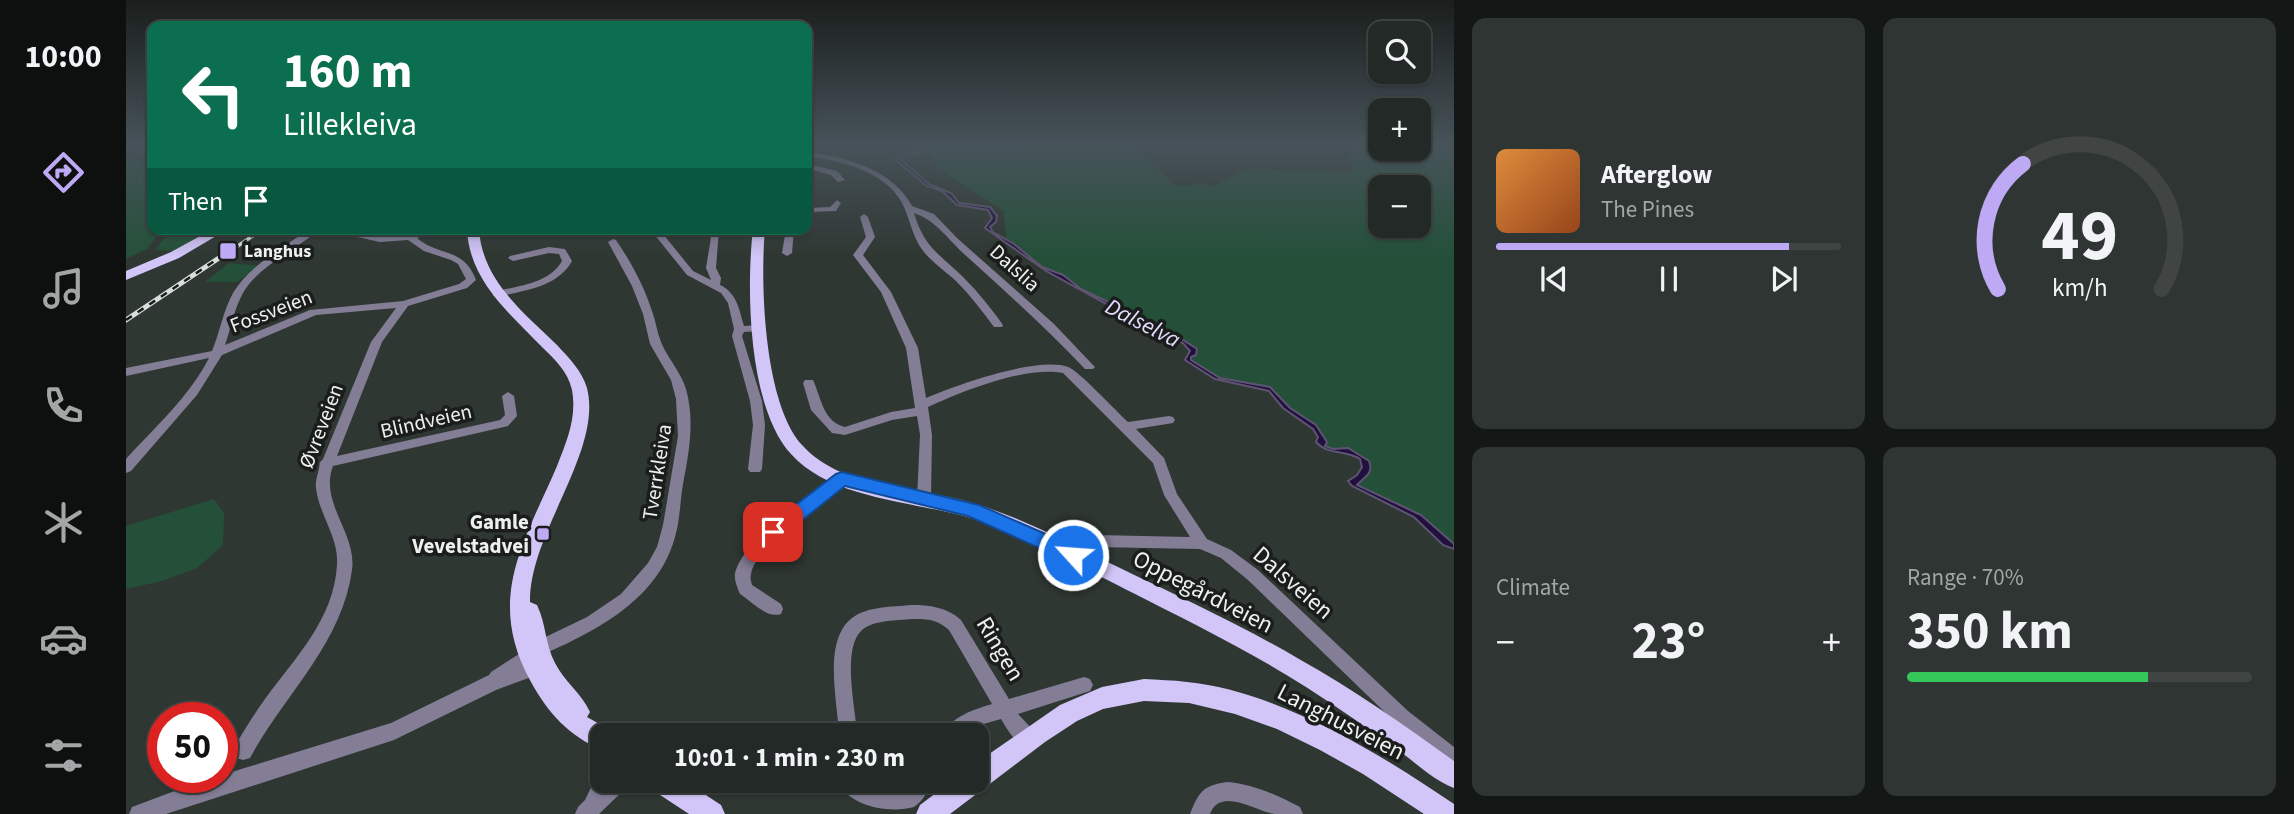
<!DOCTYPE html>
<html lang="en">
<head>
<meta charset="utf-8">
<style>
  :root { --surface:#232926; --page:#2f3532; --text:#f1f3f6; --muted:#a3a6a7; --line:#404543; --accent:#bea9f4 }
  body { margin:0; font-family:"Source Sans 3",sans-serif; background:var(--page); color:var(--text); height:100vh; display:flex; flex-direction:column; font-size:26px; white-space:nowrap }
  * { box-sizing:border-box; margin:0 }
  p { font-size:23px; color:var(--muted) }
  .icon { flex:none; width:38px; height:38px; fill:none; stroke:currentColor; stroke-width:2; stroke-linecap:round; stroke-linejoin:round }
  .map { position:relative; flex:1; overflow:hidden }
  .details { display:flex; flex-direction:column; gap:18px; padding:18px; background:#131715; width:840px }
  .details>* { flex:none }
  .hud { position:absolute; left:21px; top:21px; width:665px; height:214px; border-radius:14px; box-shadow:0 2px 5px #0004,0 0 0 2px var(--line); background:#0b6e4f; color:#fff; overflow:hidden }
  .controls { position:absolute; left:1242px; top:21px; display:grid; gap:14px }
  .controls a { display:grid; place-items:center; width:63px; height:63px; border-radius:14px; background:var(--surface); box-shadow:0 2px 5px #0004,0 0 0 2px var(--line); font-size:35px }
  .speed { position:absolute; left:21px; top:702px; display:flex; gap:14px; font-size:35px; font-weight:700; text-align:center }
  .speed>* { display:grid; place-content:center; width:91px; height:91px; border-radius:50%; background:var(--surface); box-shadow:0 2px 5px #0004,0 0 0 2px var(--line); line-height:1 }
  .speed .limit { border:10px solid #d22; background:#fff; color:#111 }
  .pin { position:absolute; display:grid; place-items:center; width:60px; height:60px; color:#fff; margin:-30px; border-radius:14px; box-shadow:0 4px 10px #0006 }
  .me { position:absolute; width:77px; margin:-38px; rotate:296deg; stroke-linejoin:round; filter:drop-shadow(0 0 5px #0008) }
  .turn { display:flex; align-items:center; gap:24px; height:147px; padding:0 21px; font-size:32px }
  .turn .icon { width:91px; height:91px; stroke-width:2.5 }
  .turn b { display:block; font-size:49px; line-height:60px }
  .then { display:flex; align-items:center; height:66px; padding:0 21px; background:#0003; gap:14px; font-size:26px }
  .big { font-size:52px; font-weight:700; line-height:1.1 }
  .details .card { flex:1; display:flex; flex-direction:column; justify-content:center; gap:10px; min-width:0; padding:0 24px; border-radius:14px; background:var(--page) }
  .details .dial { align-items:center; gap:0 }
  .dial svg { height:182px; overflow:visible; fill:none; stroke:var(--line); stroke-width:7; stroke-linecap:round; text-anchor:middle }
  .dial text { fill:var(--text); stroke:none }
  .song { display:flex; align-items:center; gap:21px }
  .cover { width:84px; height:84px; border-radius:10px; background:linear-gradient(135deg,hsl(30 70% 55%),hsl(20 70% 35%)) }
  .played { height:7px; border-radius:4px; background:linear-gradient(90deg,var(--accent) 85%,var(--line) 85%) }
  .keys { display:flex; justify-content:space-around; direction:ltr }
  .heat { display:flex; justify-content:space-between; align-items:center; font-size:38px; direction:ltr }
  .charge { height:10px; border-radius:5px; background:linear-gradient(90deg,#34c759 70%,var(--line) 0) }
  .details .tiles { flex:1; display:grid; gap:18px; grid-template-columns:repeat(2,1fr) }
  .trip { position:absolute; left:464px; top:723px; width:399px; height:70px; border-radius:14px; background:var(--surface); box-shadow:0 2px 5px #0004,0 0 0 2px var(--line); font-weight:700; line-height:70px; text-align:center }
  main { display:flex; flex:1; min-height:0 }
  .menu { display:flex; flex-direction:column; width:126px; justify-content:space-around; align-items:center; background:#0e100f; color:var(--muted) }
  .menu .icon { width:49px; height:49px }
  .menu .on { color:var(--accent) }
  .menu b { font-size:32px; color:var(--text) }
  .map>svg:first-child { display:block }
  .green { fill:#245039; fill-rule:evenodd }
  .water { fill:#21103d; stroke:#5e5472; stroke-width:2 }
  .lines { fill:none; stroke-linecap:round; stroke-linejoin:round }
  .minor { fill:#837d96; fill-rule:evenodd }
  .major { fill:#d2c5f7; fill-rule:evenodd }
  .rail-far1-casing { stroke:#d8dedb; stroke-width:3.5 }
  .rail-casing { stroke:#d8dedb; stroke-width:5 }
  .rail-far1 { stroke:#1a1d1b; stroke-width:2; stroke-dasharray:5; stroke-linecap:butt }
  .rail { stroke:#1a1d1b; stroke-width:2.5; stroke-dasharray:7; stroke-linecap:butt }
  .route { fill:#1a73e8; stroke:#114b97; stroke-width:2 }
  .poi-dot { fill:#bea9f4; stroke:#1a1d1b; stroke-width:2.5 }
  .labels { text-anchor:middle; dominant-baseline:central; stroke-width:7; stroke-linejoin:round; paint-order:stroke }
  .far-poi-label { font-size:18px; font-weight:bold; fill:#ecf1ee; stroke:#1a1d1b; text-anchor:start }
  .street-label { font-size:21px; fill:#ecf1ee; stroke:#1a1d1b }
  .poi-label { font-size:21px; font-weight:bold; fill:#ecf1ee; stroke:#1a1d1b; text-anchor:end }
  .water-label { font-size:23px; font-style:italic; fill:#e4dcfd; stroke:#1a1d1b }
  .near-street-label { font-size:24px; fill:#ecf1ee; stroke:#1a1d1b }
</style>
</head>
<body>
<main>
<nav class="menu">
<b>10:00</b>
<svg class="icon on" aria-label="directions" viewBox="0 0 24 24"><path d="M12 3l9 9-9 9-9-9zM9 14v-3h6M13 9l2 2-2 2"/></svg>
<svg class="icon" aria-label="music" viewBox="0 0 24 24"><path d="M9 18V5l10-2v13"/><circle cx="6" cy="18" r="3"/><circle cx="16" cy="16" r="3"/></svg>
<svg class="icon" aria-label="phone" viewBox="0 0 24 24"><path d="M5 4h4l2 5-3 2q2 4 5 5l2-3 5 2v4C11 20 4 13 5 4z"/></svg>
<svg class="icon" aria-label="climate" viewBox="0 0 24 24"><path d="M12 3v18M4 7l16 10M4 17L20 7"/></svg>
<svg class="icon" aria-label="car" viewBox="0 0 24 24"><path d="M5 17H2v-5l4-1 3-4h7l3 4 3 1v5h-3M9 17h6M6 11h13"/><circle cx="7" cy="17" r="2"/><circle cx="17" cy="17" r="2"/></svg>
<svg class="icon" aria-label="filters" viewBox="0 0 24 24"><path d="M4 7h16M4 17h16"/><circle cx="9" cy="7" r="2"/><circle cx="15" cy="17" r="2"/></svg>
</nav>
<div class="map">
<svg width="1328" height="814" viewBox="0 0 1328 814">
  <rect width="100%" height="100%" fill="#2f3732"/>
  <g class="green">
    <path d="M 804,143 L 994,143 L 1016,155 L 1048,185 L 1062,186 L 1072,183 L 1085,187 L 1122,169 L 1226,172 L 1223,153 L 1238,143 L 1255,143 L 1255,149 L 1293,149 L 1293,143 L 1328,143 L 1328,544 L 1295,515 L 1231,485 L 1239,479 L 1239,457 L 1222,448 L 1207,449 L 1199,446 L 1201,444 L 1190,425 L 1164,408 L 1144,387 L 1092,377 L 1065,360 L 1065,357 L 1070,355 L 1064,344 L 1021,325 L 1001,311 L 955,289 L 937,275 L 919,269 L 880,240 L 878,211 L 813,169 L 804,154 ZM 1255,187 L 1293,187 L 1293,226 L 1255,226 Z"/>
    <polygon points="0,159 17,161 23,165 26,178 26,229 36,229 21,249 0,259"/>
    <polygon points="72,229 92,229 49,251 30,250 39,236 60,236"/>
    <polygon points="103,263 135,266 111,282 79,282"/>
    <polygon points="88,499 98,513 97,545 71,568 36,581 0,589 0,526"/>
  </g>
  <path class="water" d="M 792,143 L 796,145 L 797,152 L 774,159 L 803,184 L 825,193 L 833,203 L 864,207 L 871,216 L 870,222 L 864,227 L 867,232 L 888,244 L 916,267 L 937,275 L 955,289 L 1001,311 L 1021,325 L 1057,340 L 1071,349 L 1070,355 L 1065,357 L 1065,360 L 1094,378 L 1144,387 L 1164,408 L 1190,425 L 1201,442 L 1199,446 L 1207,449 L 1222,448 L 1243,461 C 1248,474 1238,477 1231,485 L 1295,515 L 1328,544 L 1328,549 L 1317,545 L 1288,517 L 1226,486 L 1222,481 L 1231,475 L 1236,467 L 1234,459 C 1219,449 1203,456 1190,442 L 1192,437 L 1187,429 L 1157,408 L 1143,391 L 1089,379 L 1059,360 L 1064,351 L 1057,343 L 1017,327 L 995,312 L 920,271 L 859,228 L 866,218 L 862,210 L 831,205 L 816,191 L 801,186 L 770,160 L 772,156 L 793,151 Z"/>
  <g class="lines">
    <g class="minor">
      <path d="M 681,152 C 720,157 766,169 786,206 L 808,214 L 831,238 L 928,324 L 967,365 L 969,367 L 967,369 L 959,369 C 920,328 879,291 837,253 C 821,238 809,220 788,213 C 799,249 813,253 838,278 C 852,292 865,308 877,325 L 876,327 L 868,327 C 856,311 844,295 830,281 C 819,271 807,263 798,252 C 784,234 784,214 773,198 C 755,170 711,160 681,156 Z"/>
      <polygon points="681,164 711,171 719,180 712,182 705,175 681,168"/>
      <polygon points="711,200 715,203 710,211 681,212 681,208 704,207"/>
      <path d="M 738,214 L 742,217 L 749,237 L 737,255 L 765,292 L 792,348 L 800,398 C 830,385 911,356 942,367 C 952,370 991,412 1002,422 L 1043,416 L 1047,417 L 1049,420 L 1047,423 L 1010,429 L 1038,458 L 1051,494 L 1081,539 L 1105,550 L 1132,570 L 1282,711 L 1328,747 L 1328,769 L 1321,766 L 1270,723 L 1122,580 L 1095,558 L 1074,549 L 970,547 C 958,551 952,563 942,559 L 939,555 L 948,543 L 969,535 L 1064,537 L 1038,495 L 1027,463 L 937,373 C 899,366 837,391 802,407 L 806,435 L 805,498 L 803,502 L 798,503 L 793,502 L 791,498 L 794,435 L 791,416 L 766,420 L 719,435 L 706,433 L 685,410 L 677,383 L 679,380 L 687,380 C 695,397 697,422 719,427 L 765,412 L 789,408 L 780,348 L 755,292 L 727,255 L 740,237 L 734,217 Z"/>
      <path d="M 183,229 L 193,229 C 170,251 134,264 117,293 C 108,309 105,328 99,345 L 184,310 L 277,301 L 333,284 L 340,279 L 332,264 L 325,260 L 298,251 L 282,240 L 254,242 L 227,236 L 213,229 C 230,229 245,236 262,237 C 281,237 298,229 317,229 L 291,238 C 313,257 338,247 350,280 L 341,288 L 282,306 L 256,342 L 211,456 L 374,420 L 379,415 L 376,396 L 382,392 L 388,396 L 391,416 L 382,426 L 378,427 L 207,466 C 193,503 231,533 226,570 C 216,644 158,695 124,758 L 117,760 L 110,758 L 108,751 L 110,744 C 119,729 128,714 139,699 C 169,658 208,619 211,565 C 213,537 193,515 190,488 C 189,480 192,475 193,468 C 195,459 191,466 197,459 L 245,342 L 270,308 L 190,315 L 96,355 L 71,395 L 5,471 L 0,473 L 0,459 C 29,427 63,397 83,358 L 0,376 L 0,368 L 86,351 C 94,332 97,311 107,293 C 124,265 157,248 183,229 Z"/>
      <path d="M 524,229 L 533,229 L 567,271 L 585,280 L 580,268 L 586,231 L 593,229 L 590,268 L 595,278 L 594,285 C 611,293 613,309 618,326 L 633,325 L 638,328 L 633,331 L 618,332 L 616,336 L 636,401 L 639,425 L 636,469 L 634,472 L 624,472 L 622,469 L 627,425 L 624,401 L 606,336 L 608,329 L 602,303 L 595,293 L 561,275 Z"/>
      <polygon points="660,229 668,229 666,253 661,256 656,253"/>
      <path d="M 487,239 L 490,240 C 505,262 518,286 526,311 C 530,322 531,332 535,342 C 542,359 555,372 560,389 C 569,421 563,452 557,484 C 554,502 554,520 549,537 C 532,599 472,630 418,654 L 422,660 L 419,666 L 408,676 L 370,690 L 268,740 L 40,814 L 3,814 L 6,807 L 70,783 L 96,777 L 96,775 L 265,723 L 363,675 L 365,672 L 393,654 L 401,652 L 403,645 L 461,617 L 495,594 L 522,563 L 531,547 L 537,525 L 552,436 L 550,399 L 545,380 L 524,344 L 517,314 L 506,286 L 482,242 Z"/>
      <path d="M 423,247 L 439,249 L 446,261 C 431,288 398,290 371,297 L 367,296 L 367,292 C 391,286 423,284 436,261 L 433,254 L 423,253 L 387,261 L 382,258 L 384,256 Z"/>
      <path d="M 716,473 L 721,474 L 723,478 L 721,482 C 699,499 629,547 625,574 C 624,578 625,581 626,585 L 655,604 L 657,609 L 655,614 C 641,619 625,601 614,594 C 611,587 608,580 609,573 C 618,538 683,496 711,474 Z"/>
      <path d="M 785,605 C 803,605 821,607 835,620 L 883,699 L 958,677 L 964,679 L 967,685 L 964,691 L 892,714 L 910,733 L 912,740 L 910,747 L 903,749 C 890,744 882,731 875,719 L 854,725 L 841,735 L 817,735 C 824,717 849,709 866,704 L 823,630 C 808,616 791,619 772,620 C 761,621 745,622 736,630 C 715,649 730,709 731,735 L 713,735 C 712,703 696,641 726,618 C 742,606 766,607 785,605 Z"/>
      <polygon points="476,772 476,780 503,780 501,787 473,814 449,814 452,807 459,800 472,773"/>
      <path d="M 711,780 L 734,780 L 746,789 L 771,792 L 777,791 L 786,780 L 807,780 C 803,790 797,801 788,807 C 763,814 721,806 711,780 Z"/>
      <path d="M 1101,782 C 1127,784 1151,795 1174,807 L 1177,814 C 1168,814 1158,814 1149,814 C 1130,812 1095,786 1084,814 L 1064,814 C 1073,792 1076,786 1101,782 Z"/>
    </g>
    <g class="major">
      <polygon points="87,229 102,229 53,258 0,280 0,271 45,252"/>
      <path d="M 341,229 L 353,229 C 356,280 397,312 431,345 C 443,358 456,371 461,388 C 477,451 403,533 404,602 L 411,605 C 420,623 419,644 429,663 C 438,681 456,694 464,712 L 461,717 L 484,730 L 487,735 L 476,735 L 476,750 C 443,736 422,713 405,682 C 359,599 398,543 431,466 C 441,441 451,417 446,390 C 442,371 428,359 416,347 C 383,313 343,280 341,229 Z"/>
      <path d="M 627,229 L 639,229 C 634,283 638,403 676,445 C 717,490 789,486 843,502 C 896,517 945,544 994,568 C 1054,597 1115,625 1173,659 C 1227,689 1278,725 1328,761 L 1328,788 C 1309,781 1292,765 1276,753 C 1244,730 1213,708 1180,687 C 1122,650 1060,620 999,589 C 957,568 915,545 871,527 C 808,500 712,506 665,454 C 622,407 620,289 627,229 Z"/>
      <path d="M 1018,679 C 1032,680 1047,680 1061,682 C 1152,691 1253,753 1328,804 L 1328,814 L 1298,814 L 1237,774 L 1194,750 L 1151,729 L 1109,714 L 1063,703 L 1018,701 L 977,709 L 951,721 L 919,742 L 824,814 L 790,814 L 794,805 L 827,780 L 850,780 L 850,763 L 934,705 L 976,687 Z"/>
      <polygon points="522,780 557,780 595,805 599,814 563,814 525,789"/>
    </g>
    <defs>
      <polyline id="rail-far1" points="100,254 137,229"/>
      <polyline id="rail" points="0,320 102,252"/>
    </defs>
    <use href="#rail-far1" class="rail-far1-casing"/>
    <use href="#rail" class="rail-casing"/>
    <use href="#rail-far1" class="rail-far1"/>
    <use href="#rail" class="rail"/>
  </g>
  <linearGradient id="sky" x2="0" y2="1"><stop stop-color="#1a1e1c"/><stop offset="0.56" stop-color="#47535a"/><stop offset="1" stop-color="#47535a" stop-opacity="0"/></linearGradient>
  <rect width="1328" height="257" fill="url(#sky)"/>
  <polygon class="route" points="716,472 853,505 954,549 956,555 954,560 947,563 842,516 719,486 654,538 647,540 641,538 638,532 641,527 710,474"/>
  <g class="poi-dot">
    <rect x="93" y="242" width="18" height="18" rx="3.5"/>
    <rect x="410" y="527" width="14" height="14" rx="3.5"/>
  </g>
  <g class="labels">
    <g class="far-poi-label">
      <text x="118" y="251">Langhus</text>
    </g>
    <g class="street-label">
      <text transform="translate(889 268) rotate(42)">Dalslia</text>
      <text transform="translate(145 311) rotate(-21)">Fossveien</text>
      <text transform="translate(300 421) rotate(-13)">Blindveien</text>
      <text transform="translate(195 426) rotate(-69)">Øvreveien</text>
      <text transform="translate(531 472) rotate(-81)">Tverrkleiva</text>
    </g>
    <g class="poi-label">
      <text x="403" y="522">Gamle<tspan x="403" dy="24">Vevelstadvei</tspan></text>
    </g>
    <g class="water-label">
      <text transform="translate(1017 323) rotate(27)">Dalselva</text>
    </g>
    <g class="near-street-label">
      <text transform="translate(1167 583) rotate(41)">Dalsveien</text>
      <text transform="translate(1077 592) rotate(27)">Oppegårdveien</text>
      <text transform="translate(874 649) rotate(59)">Ringen</text>
      <text transform="translate(1215 722) rotate(27)">Langhusveien</text>
    </g>
  </g>
</svg>
<div class="controls">
<a><svg class="icon" aria-label="search" viewBox="0 0 24 24"><circle cx="10" cy="10" r="6"/><path d="M15 15l6 6"/></svg></a>
<a>+</a>
<a>−</a>
</div>
<div class="speed"><div class="limit">50</div></div>
<div class="pin" style="left:647px;top:532px;background:#d93025"><svg class="icon" aria-label="arrive" viewBox="0 0 24 24"><path d="M6 21V4h12l-3 4 3 4H6"/></svg></div>
<svg class="me" style="left:947px;top:555px" viewBox="-20 -20 40 40"><circle r="17" fill="#1a73e8" stroke="#fff" stroke-width="3"/><path d="M0-11L8 9 0 5-8 9z" fill="#fff"/></svg>
<div class="trip">10:01 · 1 min · 230 m</div>
<div class="hud">
<div class="turn"><svg class="icon" aria-label="left" viewBox="0 0 24 24"><path d="M17 20v-9H6M10 6l-5 5 5 5"/></svg><div><b>160 m</b>Lillekleiva</div></div>
<div class="then">Then<svg class="icon" aria-label="arrive" viewBox="0 0 24 24"><path d="M6 21V4h12l-3 4 3 4H6"/></svg></div>
</div>
</div>
<section class="details">
<div class="tiles">
<div class="card">
<div class="song"><i class="cover"></i><div><b>Afterglow</b><p>The Pines</p></div></div>
<div class="played"></div>
<div class="keys"><svg class="icon" aria-label="previous" viewBox="0 0 24 24"><path d="M18 5L8 12l10 7zM5 5v14"/></svg><svg class="icon" aria-label="pause" viewBox="0 0 24 24"><path d="M8 5v14M16 5v14"/></svg><svg class="icon" aria-label="next" viewBox="0 0 24 24"><path d="M6 5l10 7-10 7zM19 5v14"/></svg></div>
</div>
<div class="card dial"><svg viewBox="0 0 100 80">
<path d="M14 69A42 42 0 1 1 86 69"/>
<path d="M14 69A42 42 0 0 1 25 14" stroke="#bea9f4"/>
<text x="50" y="56" font-size="32" font-weight="700">49</text>
<text x="50" y="72" font-size="11">km/h</text>
</svg></div>
<div class="card"><p>Climate</p>
<div class="heat"><a>−</a><b class="big">23°</b><a>+</a></div>
</div>
<div class="card"><p>Range · 70%</p><b class="big">350 km</b><div class="charge"></div></div>
</div>
</section>
</main>
</body>
</html>
